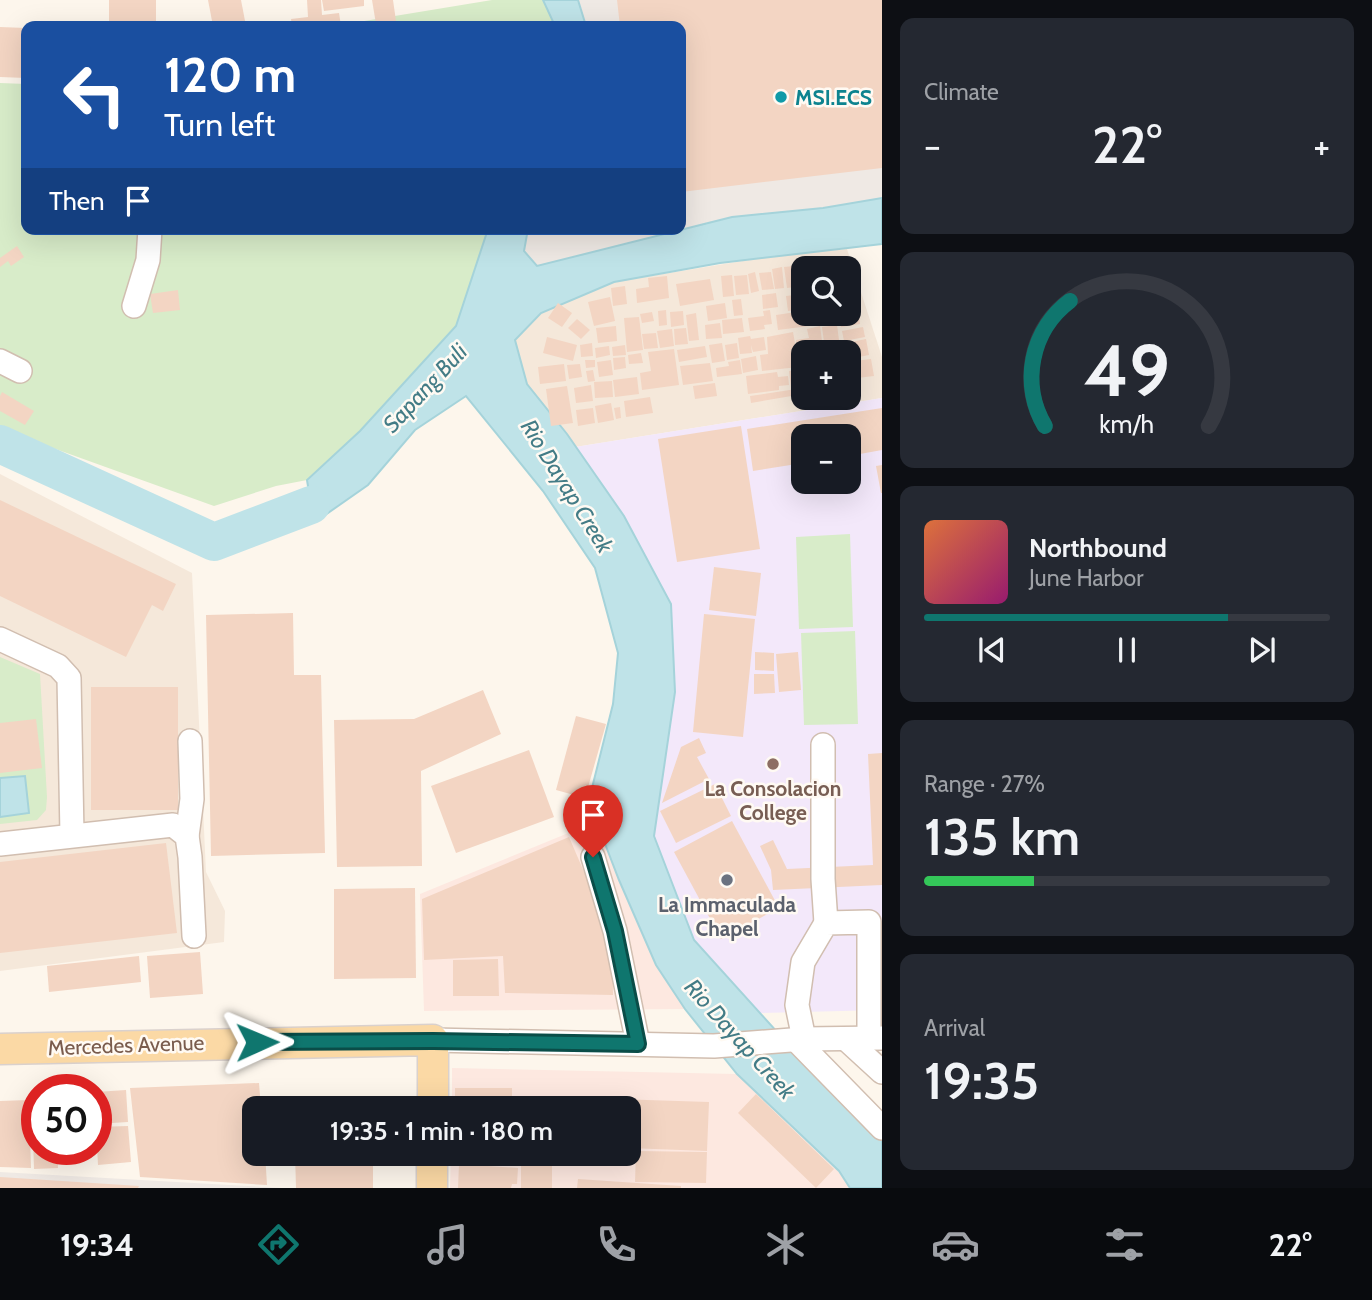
<!DOCTYPE html>
<html lang="en">
<head>
<meta charset="utf-8">
<style>
  :root { --surface:#171b24; --page:#242831; --text:#f1f3f6; --muted:#9ea1a6; --line:#363941; --accent:#0f766e }
  body { margin:0; font-family:Cabin,sans-serif; background:var(--page); color:var(--text); height:100vh; display:flex; flex-direction:column; font-size:26px; white-space:nowrap }
  * { box-sizing:border-box; margin:0 }
  p { font-size:23px; color:var(--muted) }
  .icon { flex:none; width:38px; height:38px; fill:none; stroke:currentColor; stroke-width:2; stroke-linecap:round; stroke-linejoin:round }
  .map { position:relative; flex:1; overflow:hidden }
  .details { display:flex; flex-direction:column; gap:18px; padding:18px; background:#0d0f14; width:490px }
  .details>* { flex:none }
  .top-card { position:absolute; left:21px; top:21px; width:665px; height:214px; border-radius:14px; box-shadow:0 7px 28px #0002; background:#1a4fa0; color:#fff; overflow:hidden }
  .tools { position:absolute; left:791px; top:256px; display:grid; gap:14px }
  .tools a { display:grid; place-items:center; width:70px; height:70px; border-radius:14px; background:var(--surface); box-shadow:0 7px 28px #0002; font-size:35px }
  .speed { position:absolute; left:21px; top:1074px; display:flex; gap:14px; font-size:35px; font-weight:700; text-align:center }
  .speed>* { display:grid; place-content:center; width:91px; height:91px; border-radius:50%; background:var(--surface); box-shadow:0 7px 28px #0002; line-height:1 }
  .speed .limit { border:10px solid #d22; background:#fff; color:#111 }
  .pin { position:absolute; display:grid; place-items:center; width:60px; height:60px; color:#fff; margin:-72px -30px; border-radius:50% 50% 50% 0; rotate:-45deg; box-shadow:0 0 7px #0007 }
  .pin .icon { rotate:45deg }
  .me { position:absolute; width:77px; margin:-38px; rotate:89deg; stroke-linejoin:round; filter:drop-shadow(0 0 5px #0008) }
  .turn { display:flex; align-items:center; gap:24px; height:147px; padding:0 28px; font-size:32px }
  .turn .icon { width:91px; height:91px; stroke-width:2.5 }
  .turn b { display:block; font-size:49px; line-height:60px }
  .then { display:flex; align-items:center; height:66px; padding:0 28px; background:#0003; gap:14px; font-size:26px }
  .big { font-size:52px; font-weight:600; line-height:1.1 }
  .details .widget { flex:1; display:flex; flex-direction:column; justify-content:center; gap:10px; min-width:0; padding:0 24px; border-radius:14px; background:var(--page) }
  .details .dial { align-items:center; gap:0 }
  .dial svg { height:182px; overflow:visible; fill:none; stroke:var(--line); stroke-width:7; stroke-linecap:round; text-anchor:middle }
  .dial text { fill:var(--text); stroke:none }
  .song { display:flex; align-items:center; gap:21px }
  .cover { width:84px; height:84px; border-radius:10px; background:linear-gradient(135deg,hsl(20 70% 55%),hsl(320 70% 35%)) }
  .played { height:7px; border-radius:4px; background:linear-gradient(90deg,var(--accent) 75%,var(--line) 75%) }
  .keys { display:flex; justify-content:space-around; direction:ltr }
  .heat { display:flex; justify-content:space-between; align-items:center; font-size:38px; direction:ltr }
  .charge { height:10px; border-radius:5px; background:linear-gradient(90deg,#34c759 27%,var(--line) 0) }
  .trip { position:absolute; left:242px; top:1096px; width:399px; height:70px; border-radius:14px; background:var(--surface); box-shadow:0 7px 28px #0002; font-weight:600; line-height:70px; text-align:center }
  .menu { display:flex; height:112px; justify-content:space-around; align-items:center; background:#090b0e; color:var(--muted) }
  .menu .icon { width:49px; height:49px }
  .menu .selected { color:var(--accent) }
  .menu b { font-size:32px; color:var(--text) }
  main { display:flex; flex:1; min-height:0 }
  .map>svg:first-child { display:block }
  .residential { fill:#f5e8da; fill-rule:evenodd }
  .commercial { fill:#fde8e0 }
  .industrial { fill:#efe9e4 }
  .education { fill:#f3e8fa; fill-rule:evenodd }
  .green { fill:#d8ecc9 }
  .water { fill:#bfe3e8; stroke:#a5d3da; stroke-width:2 }
  .lines { fill:none; stroke-linecap:round; stroke-linejoin:round }
  .river { stroke:#bfe3e8; stroke-width:38 }
  .building { fill:#f3d5c3 }
  .minor-casing { stroke:#d1beb0; stroke-width:26 }
  .major-casing { stroke:#dad1cd; stroke-width:33 }
  .minor { stroke:#fff; stroke-width:23 }
  .major { stroke:#fbd9a5; stroke-width:30 }
  .route-casing { stroke:#0a4d48; stroke-width:18 }
  .route { stroke:#0f766e; stroke-width:12 }
  .culture-dot { fill:#0f9aa8; stroke:#fffaf3; stroke-width:2.5 }
  .education-dot { fill:#8d6e63; stroke:#fffaf3; stroke-width:2.5 }
  .worship-dot { fill:#6b7280; stroke:#fffaf3; stroke-width:2.5 }
  .labels { text-anchor:middle; dominant-baseline:central; stroke-width:5; stroke-linejoin:round; paint-order:stroke }
  .culture-label { font-size:21px; font-weight:bold; fill:#0d838f; stroke:#fffaf3; text-anchor:start }
  .education-label { font-size:21px; font-weight:bold; fill:#785e54; stroke:#fffaf3 }
  .worship-label { font-size:21px; font-weight:bold; fill:#5b616d; stroke:#fffaf3 }
  .street-label { font-size:21px; fill:#7a5c4d; stroke:#fffaf3 }
  .water-label { font-size:23px; font-style:italic; fill:#437c86; stroke:#fffaf3 }
</style>
</head>
<body>
<main>
<div class="map">
<svg width="882" height="1188" viewBox="0 0 882 1188">
  <rect width="100%" height="100%" fill="#fdf6ec"/>
  <g class="residential">
    <path d="M 847,249 L 882,357 L 882,398 L 575,447 L 527,384 L 515,340 L 541,313 L 614,282 L 767,257 ZM 803,268 L 849,268 L 849,313 L 803,313 ZM 803,352 L 849,352 L 849,397 L 803,397 Z"/>
    <polygon points="0,474 192,573 206,872 225,911 224,942 0,971"/>
  </g>
  <g class="commercial">
    <polygon points="583,827 599,828 656,965 685,1009 424,1011 420,894"/>
    <polygon points="452,1068 737,1074 839,1172 850,1188 450,1188 451,1153 628,1153 628,1108 452,1108"/>
  </g>
  <g class="industrial">
    <polygon points="578,0 882,0 882,198 823,208 732,217 537,266 524,251 528,229 681,229 681,26 586,26"/>
    <polygon points="0,1172 282,1188 0,1188"/>
  </g>
  <path class="education" d="M 882,398 L 882,1010 L 760,1013 L 694,940 L 654,836 L 675,692 L 671,604 L 624,517 L 575,447 ZM 803,436 L 849,436 L 849,481 L 803,481 Z"/>
  <g class="green">
    <polygon points="492,0 543,0 555,26 334,26"/>
    <polygon points="0,83 26,84 26,229 488,229 456,326 360,431 307,480 276,486 214,506 0,429"/>
    <polygon points="850,534 853,627 799,629 796,537"/>
    <polygon points="855,631 858,724 804,725 801,633"/>
    <polygon points="0,657 40,674 47,797 46,810 37,820 0,824"/>
  </g>
  <g class="water">
    <polygon points="543,0 578,0 586,26 555,26"/>
    <polygon points="882,198 882,244 720,263 614,282 541,313 515,340 527,384 567,434 624,516 671,604 675,692 654,836 694,940 816,1075 882,1139 882,1188 850,1188 839,1171 737,1074 685,1009 656,965 619,880 599,828 590,796 613,704 618,653 595,568 543,491 466,396 415,430 368,485 318,520 311,505 307,480 360,431 456,326 488,229 528,229 524,251 537,266 732,217 823,208"/>
    <polygon points="25,776 29,813 0,817 0,778"/>
  </g>
  <g class="lines">
    <polyline class="river" points="0,444 214,542 311,505"/>
  </g>
  <g class="building">
    <rect x="109" y="0" width="47" height="26"/>
    <polygon points="208,0 241,0 246,26 213,26"/>
    <polygon points="307,0 321,0 322,15 339,13 341,26 292,26 291,19 308,17"/>
    <polygon points="322,0 364,0 364,6 324,11"/>
    <polygon points="372,0 393,0 396,21 376,24"/>
    <polygon points="617,0 882,0 882,168 681,192 681,26 620,26"/>
    <polygon points="0,27 26,28 26,78 0,77"/>
    <polygon points="395,229 419,229 417,235"/>
    <polygon points="17,246 24,257 11,266 8,261 0,267 0,258"/>
    <polygon points="825,259 826,268 806,268 805,262"/>
    <polygon points="837,259 838,268 827,268 826,261"/>
    <polygon points="804,265 803,286 787,288 784,267"/>
    <polygon points="782,267 784,288 775,289 772,269"/>
    <polygon points="755,272 759,291 751,293 748,274"/>
    <polygon points="771,272 774,289 762,290 759,273"/>
    <polygon points="732,275 734,296 723,297 721,276"/>
    <polygon points="747,275 749,294 736,295 734,276"/>
    <polygon points="667,276 669,298 637,303 636,289 649,287 648,278"/>
    <polygon points="710,279 714,300 680,306 676,284"/>
    <polygon points="849,285 853,285 856,298 849,299"/>
    <polygon points="625,286 627,304 613,306 611,288"/>
    <polygon points="178,290 180,310 153,313 150,294"/>
    <polygon points="776,293 778,307 763,309 762,295"/>
    <polygon points="803,294 803,309 788,311 786,296"/>
    <polygon points="610,297 615,321 594,326 588,302"/>
    <polygon points="741,299 743,315 734,316 732,300"/>
    <polygon points="857,300 860,324 841,327 839,313 849,313 849,302"/>
    <polygon points="558,303 572,313 562,327 548,318"/>
    <polygon points="725,303 727,318 708,321 706,306"/>
    <polygon points="666,310 667,325 659,326 658,311"/>
    <polygon points="770,310 772,324 764,325 765,329 750,331 748,318 764,316 763,311"/>
    <polygon points="683,311 684,325 671,327 670,312"/>
    <polygon points="803,311 803,313 815,313 817,325 778,330 776,315"/>
    <polygon points="652,312 654,321 642,323 640,314"/>
    <polygon points="696,313 699,340 689,341 686,315"/>
    <polygon points="817,313 834,313 835,321 819,324"/>
    <polygon points="639,317 643,350 627,352 624,318"/>
    <polygon points="742,318 744,332 723,334 722,320"/>
    <polygon points="577,319 590,330 581,339 568,328"/>
    <polygon points="720,323 722,338 706,339 705,325"/>
    <polygon points="837,325 839,340 824,342 822,327"/>
    <polygon points="616,326 617,341 598,343 596,328"/>
    <polygon points="820,326 822,341 809,343 810,352 803,352 803,365 799,366 796,340 809,338 807,329"/>
    <polygon points="863,327 865,337 844,341 842,331"/>
    <polygon points="686,328 688,344 675,345 674,329"/>
    <polygon points="672,329 674,346 660,348 657,331"/>
    <polygon points="793,332 796,349 788,351 796,350 798,367 762,371 760,355 768,354 767,337"/>
    <polygon points="656,333 658,348 644,349 642,334"/>
    <polygon points="750,336 751,339 764,337 766,350 753,352 751,345 752,353 740,354 738,338"/>
    <polygon points="547,337 577,345 573,361 543,353"/>
    <polygon points="866,339 869,355 849,359 846,343"/>
    <polygon points="592,343 593,356 581,357 580,345"/>
    <polygon points="722,343 725,361 712,363 709,345"/>
    <polygon points="737,343 739,358 727,360 725,345"/>
    <polygon points="842,343 843,352 826,352 826,345"/>
    <polygon points="625,345 626,355 613,356 612,347"/>
    <polygon points="609,346 610,355 596,358 595,348"/>
    <polygon points="705,346 707,357 679,362 677,350"/>
    <polygon points="824,347 824,352 812,352 812,348"/>
    <polygon points="674,349 679,385 642,390 640,373 651,371 648,352"/>
    <polygon points="641,353 643,363 629,364 628,355"/>
    <polygon points="756,356 758,370 743,373 741,359"/>
    <polygon points="625,357 626,368 614,370 613,358"/>
    <polygon points="871,359 874,376 857,378 855,361"/>
    <polygon points="585,360 595,360 595,367 586,368"/>
    <polygon points="611,360 613,375 599,377 597,362"/>
    <polygon points="740,360 742,374 717,377 716,368 729,366 728,362"/>
    <polygon points="710,363 713,381 683,385 680,366"/>
    <polygon points="564,364 566,381 540,384 538,367"/>
    <polygon points="580,364 582,377 569,379 567,365"/>
    <polygon points="802,369 803,386 791,388 789,371 798,370 800,374 799,370"/>
    <polygon points="593,370 595,381 588,382 586,371"/>
    <polygon points="777,372 778,377 788,376 789,385 779,386 779,390 748,394 746,376"/>
    <polygon points="637,377 639,394 615,397 613,380"/>
    <polygon points="612,381 613,397 595,398 594,382"/>
    <polygon points="715,383 717,396 695,399 693,386"/>
    <polygon points="591,385 593,401 576,403 574,388"/>
    <polygon points="567,386 573,423 551,426 546,389"/>
    <polygon points="803,388 803,394 751,403 750,396"/>
    <polygon points="2,392 34,411 25,425 0,411 0,396"/>
    <polygon points="650,397 653,413 626,417 624,401"/>
    <polygon points="611,403 614,420 598,423 595,406"/>
    <polygon points="620,407 621,418 616,419 614,408"/>
    <polygon points="593,408 595,423 578,426 576,410"/>
    <polygon points="882,408 882,450 849,456 849,436 803,436 803,463 753,471 747,429"/>
    <polygon points="741,426 760,549 677,562 658,439"/>
    <polygon points="882,465 882,493 881,493 876,466"/>
    <polygon points="0,500 176,584 163,611 152,605 126,657 0,596"/>
    <polygon points="714,567 761,573 756,616 709,610"/>
    <polygon points="293,613 294,675 321,675 325,853 211,856 206,615"/>
    <polygon points="704,614 755,619 743,737 693,732"/>
    <polygon points="755,652 774,653 774,671 755,670"/>
    <polygon points="798,652 801,690 779,692 776,654"/>
    <polygon points="754,674 774,674 775,693 754,694"/>
    <rect x="91" y="687" width="87" height="123"/>
    <polygon points="483,690 501,734 421,771 422,866 337,867 334,720 414,719"/>
    <polygon points="576,716 606,724 585,798 556,790"/>
    <polygon points="36,719 42,768 0,773 0,723"/>
    <polygon points="699,738 706,753 697,757 709,779 662,803 681,747"/>
    <polygon points="529,750 554,817 456,853 431,786"/>
    <polygon points="882,753 882,885 773,890 771,870 760,846 773,840 787,869 873,865 868,754"/>
    <polygon points="715,784 731,816 676,843 660,811"/>
    <polygon points="732,821 779,908 721,939 674,852"/>
    <polygon points="569,837 612,937 613,995 505,993 503,956 424,960 422,899"/>
    <polygon points="166,843 177,933 0,953 0,862"/>
    <polygon points="415,888 416,978 334,979 334,889"/>
    <polygon points="200,952 203,994 150,998 147,956"/>
    <polygon points="139,956 141,982 49,992 47,966"/>
    <polygon points="498,959 499,996 453,996 453,960"/>
    <polygon points="259,1083 261,1108 254,1108 254,1153 265,1153 267,1185 140,1177 130,1088"/>
    <rect x="455" y="1088" width="57" height="20"/>
    <polygon points="126,1090 128,1122 96,1124 96,1092"/>
    <polygon points="756,1094 834,1169 816,1188 738,1113"/>
    <polygon points="616,1099 709,1102 707,1151 628,1148 628,1108 616,1108"/>
    <polygon points="29,1100 31,1168 0,1167 0,1101"/>
    <polygon points="293,1105 372,1105 372,1108 294,1108"/>
    <polygon points="32,1107 37,1107 37,1150 57,1150 58,1168 34,1169"/>
    <polygon points="128,1126 131,1162 98,1165 96,1127"/>
    <polygon points="636,1151 707,1152 706,1183 635,1182"/>
    <polygon points="295,1153 373,1153 373,1188 296,1188"/>
    <rect x="456" y="1153" width="56" height="9"/>
    <rect x="521" y="1158" width="31" height="30"/>
    <polygon points="459,1164 518,1168 517,1184 512,1184 511,1188 458,1188"/>
    <polygon points="0,1177 139,1186 138,1188 0,1188"/>
    <polygon points="578,1179 681,1186 681,1188 577,1188"/>
  </g>
  <g class="lines">
    <defs>
      <g id="minor">
        <polyline points="134,306 148,260 150,229"/>
        <polyline points="0,361 20,371"/>
        <polyline points="0,639 58,666 69,678 72,835"/>
        <polyline points="823,745 823,879 826,923"/>
        <polyline points="187,836 192,799 190,741"/>
        <polyline points="0,844 173,825 187,836 190,857 194,936"/>
        <polyline points="593,857 615,931 638,1044"/>
        <polyline points="804,1039 797,1005 803,962 826,923 869,922 869,1038"/>
        <polyline points="846,1039 882,1072"/>
        <polyline points="433,1040 714,1046 804,1039 882,1038"/>
        <polyline points="796,1040 882,1128"/>
      </g>
      <g id="major">
        <polyline points="0,1049 433,1040 433,1108"/>
        <polyline points="432,1188 432,1153"/>
      </g>
    </defs>
    <use href="#minor" class="minor-casing"/>
    <use href="#major" class="major-casing"/>
    <use href="#minor" class="minor"/>
    <use href="#major" class="major"/>
  </g>
  <g class="lines">
    <defs>
      <polyline id="route" points="257,1042 433,1041 638,1044 615,931 593,857"/>
    </defs>
    <use href="#route" class="route-casing"/>
    <use href="#route" class="route"/>
  </g>
  <circle class="culture-dot" cx="781" cy="97" r="7"/>
  <circle class="education-dot" cx="773" cy="764" r="7"/>
  <circle class="worship-dot" cx="727" cy="880" r="7"/>
  <g class="labels">
    <g class="culture-label">
      <text x="795" y="97">MSI.ECS</text>
    </g>
    <g class="education-label">
      <text x="773" y="788">La Consolacion<tspan x="773" dy="24">College</tspan></text>
    </g>
    <g class="worship-label">
      <text x="727" y="904">La Immaculada<tspan x="727" dy="24">Chapel</tspan></text>
    </g>
    <g class="street-label">
      <text transform="translate(126 1045) rotate(-2)">Mercedes Avenue</text>
    </g>
    <g class="water-label">
      <text transform="translate(425 388) rotate(-47)">Sapang Buli</text>
      <text transform="translate(567 486) rotate(58)">Rio Dayap Creek</text>
      <text transform="translate(740 1039) rotate(48)">Rio Dayap Creek</text>
    </g>
  </g>
</svg>
<div class="tools">
<a><svg class="icon" aria-label="search" viewBox="0 0 24 24"><circle cx="10" cy="10" r="6"/><path d="M15 15l6 6"/></svg></a>
<a>+</a>
<a>−</a>
</div>
<div class="speed"><div class="limit">50</div></div>
<div class="pin" style="left:593px;top:857px;background:#d93025"><svg class="icon" aria-label="arrive" viewBox="0 0 24 24"><path d="M6 21V4h12l-3 4 3 4H6"/></svg></div>
<svg class="me" style="left:257px;top:1042px" viewBox="-20 -20 40 40"><path d="M0-17L14 15 0 8-14 15z" fill="#0f766e" stroke="#fff" stroke-width="4"/></svg>
<div class="trip">19:35 · 1 min · 180 m</div>
<div class="top-card">
<div class="turn"><svg class="icon" aria-label="left" viewBox="0 0 24 24"><path d="M17 20v-9H6M10 6l-5 5 5 5"/></svg><div><b>120 m</b>Turn left</div></div>
<div class="then">Then<svg class="icon" aria-label="arrive" viewBox="0 0 24 24"><path d="M6 21V4h12l-3 4 3 4H6"/></svg></div>
</div>
</div>
<section class="details">
<div class="widget"><p>Climate</p>
<div class="heat"><a>−</a><b class="big">22°</b><a>+</a></div>
</div>
<div class="widget dial"><svg viewBox="0 0 100 80">
<path d="M14 69A42 42 0 1 1 86 69"/>
<path d="M14 69A42 42 0 0 1 25 14" stroke="#0f766e"/>
<text x="50" y="56" font-size="32" font-weight="700">49</text>
<text x="50" y="72" font-size="11">km/h</text>
</svg></div>
<div class="widget">
<div class="song"><i class="cover"></i><div><b>Northbound</b><p>June Harbor</p></div></div>
<div class="played"></div>
<div class="keys"><svg class="icon" aria-label="previous" viewBox="0 0 24 24"><path d="M18 5L8 12l10 7zM5 5v14"/></svg><svg class="icon" aria-label="pause" viewBox="0 0 24 24"><path d="M8 5v14M16 5v14"/></svg><svg class="icon" aria-label="next" viewBox="0 0 24 24"><path d="M6 5l10 7-10 7zM19 5v14"/></svg></div>
</div>
<div class="widget"><p>Range · 27%</p><b class="big">135 km</b><div class="charge"></div></div>
<div class="widget"><p>Arrival</p><b class="big">19:35</b></div>
</section>
</main>
<nav class="menu">
<b>19:34</b>
<svg class="icon selected" aria-label="directions" viewBox="0 0 24 24"><path d="M12 3l9 9-9 9-9-9zM9 14v-3h6M13 9l2 2-2 2"/></svg>
<svg class="icon" aria-label="music" viewBox="0 0 24 24"><path d="M9 18V5l10-2v13"/><circle cx="6" cy="18" r="3"/><circle cx="16" cy="16" r="3"/></svg>
<svg class="icon" aria-label="phone" viewBox="0 0 24 24"><path d="M5 4h4l2 5-3 2q2 4 5 5l2-3 5 2v4C11 20 4 13 5 4z"/></svg>
<svg class="icon" aria-label="climate" viewBox="0 0 24 24"><path d="M12 3v18M4 7l16 10M4 17L20 7"/></svg>
<svg class="icon" aria-label="car" viewBox="0 0 24 24"><path d="M5 17H2v-5l4-1 3-4h7l3 4 3 1v5h-3M9 17h6M6 11h13"/><circle cx="7" cy="17" r="2"/><circle cx="17" cy="17" r="2"/></svg>
<svg class="icon" aria-label="filters" viewBox="0 0 24 24"><path d="M4 7h16M4 17h16"/><circle cx="9" cy="7" r="2"/><circle cx="15" cy="17" r="2"/></svg>
<b>22°</b>
</nav>
</body>
</html>
